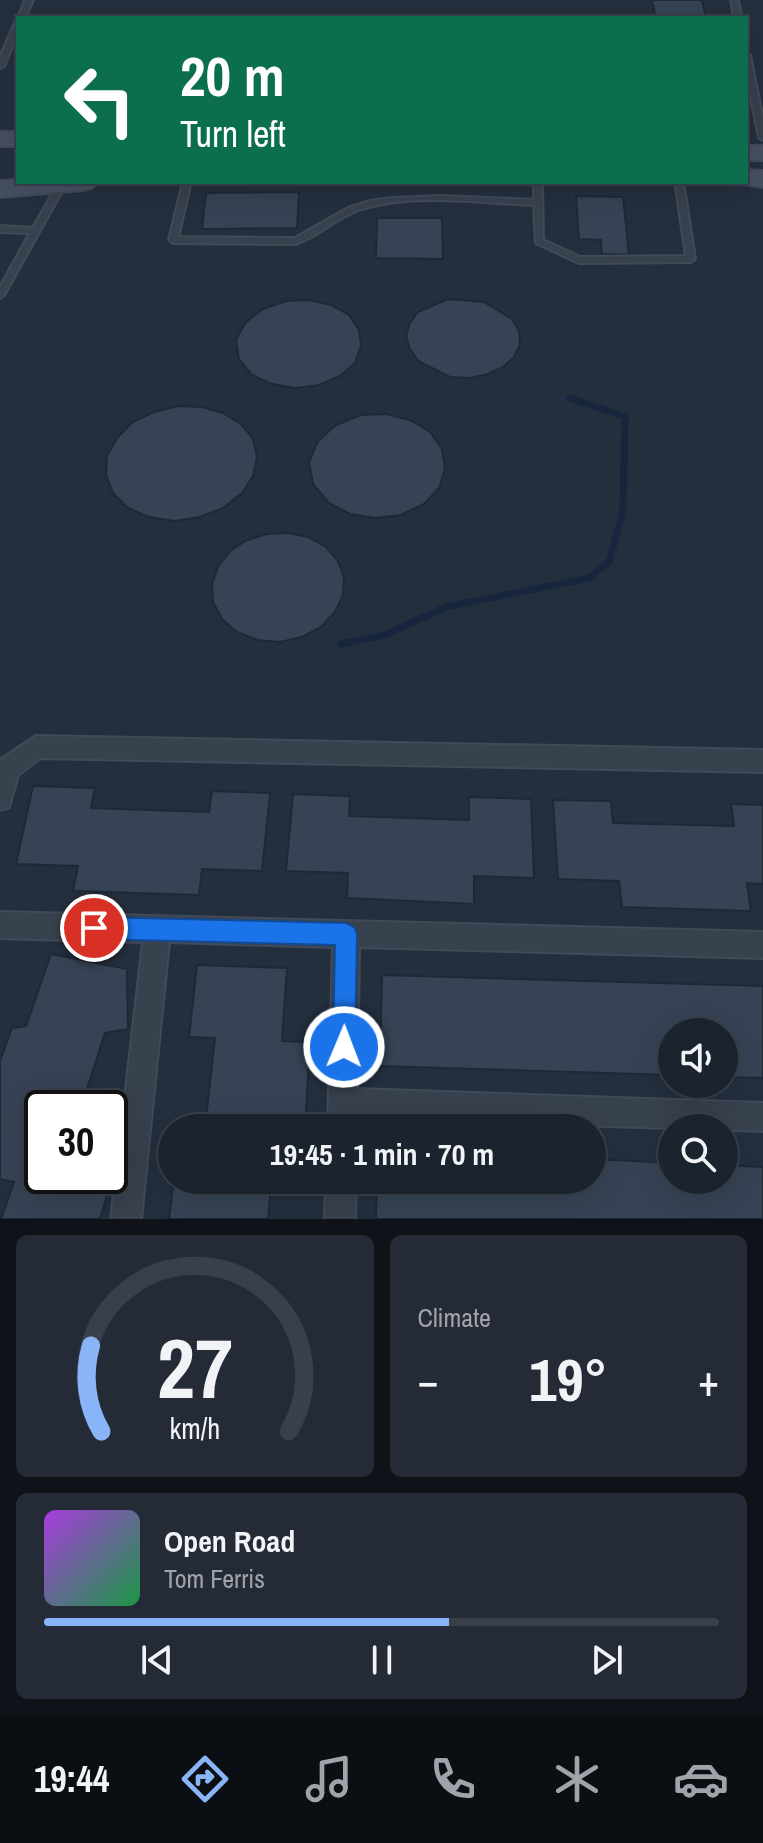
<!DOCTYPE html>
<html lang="en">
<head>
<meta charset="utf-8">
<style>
  :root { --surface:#1b232e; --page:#242b36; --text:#f1f3f6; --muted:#a0a4aa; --line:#39404a; --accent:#8ab4f8 }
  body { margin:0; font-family:"Archivo Narrow",sans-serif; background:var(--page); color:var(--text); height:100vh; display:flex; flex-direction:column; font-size:30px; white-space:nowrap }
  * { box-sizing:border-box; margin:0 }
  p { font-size:26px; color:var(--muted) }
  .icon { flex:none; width:44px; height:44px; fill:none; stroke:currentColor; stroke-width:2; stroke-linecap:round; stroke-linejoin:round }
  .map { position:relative; height:1219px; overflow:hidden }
  .details { display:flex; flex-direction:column; gap:16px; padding:16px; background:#0f1319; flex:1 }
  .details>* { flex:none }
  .top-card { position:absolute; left:16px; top:16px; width:732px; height:168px; border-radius:0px; box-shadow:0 8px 32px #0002,0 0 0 2px var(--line); background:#0b6e4f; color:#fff; overflow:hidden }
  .buttons { position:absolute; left:658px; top:1018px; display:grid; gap:16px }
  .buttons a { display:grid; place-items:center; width:80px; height:80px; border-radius:50%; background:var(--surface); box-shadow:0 8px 32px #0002,0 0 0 2px var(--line); font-size:40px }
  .speed { position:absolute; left:24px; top:1090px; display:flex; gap:16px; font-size:40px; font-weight:700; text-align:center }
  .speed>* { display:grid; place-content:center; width:104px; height:104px; border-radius:50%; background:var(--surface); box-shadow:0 8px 32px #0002,0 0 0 2px var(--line); line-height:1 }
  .speed .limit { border:4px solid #111; border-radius:12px; background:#fff; color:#111 }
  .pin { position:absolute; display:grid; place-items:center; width:68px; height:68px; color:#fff; margin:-34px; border:4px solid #fff; border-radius:50%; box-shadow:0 2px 8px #0007 }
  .me { position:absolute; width:88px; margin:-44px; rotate:1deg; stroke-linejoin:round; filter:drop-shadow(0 0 6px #0008) }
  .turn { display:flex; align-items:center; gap:28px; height:168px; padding:0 32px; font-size:36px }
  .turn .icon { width:104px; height:104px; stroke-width:2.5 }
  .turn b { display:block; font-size:56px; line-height:68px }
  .big { font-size:60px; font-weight:700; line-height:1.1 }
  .details .tile { flex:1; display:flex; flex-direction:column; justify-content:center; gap:12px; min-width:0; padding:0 28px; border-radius:12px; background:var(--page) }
  .details .dial { align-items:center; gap:0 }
  .dial svg { height:208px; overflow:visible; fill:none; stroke:var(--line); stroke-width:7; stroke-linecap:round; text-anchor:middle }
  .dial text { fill:var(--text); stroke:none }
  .song { display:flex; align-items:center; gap:24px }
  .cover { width:96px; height:96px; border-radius:12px; background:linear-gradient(135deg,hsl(280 70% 55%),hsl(140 70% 35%)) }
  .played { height:8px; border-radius:4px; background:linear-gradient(90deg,var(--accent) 60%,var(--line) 60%) }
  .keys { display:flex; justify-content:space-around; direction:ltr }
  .heat { display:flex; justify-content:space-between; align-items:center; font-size:44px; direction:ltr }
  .details .tiles { flex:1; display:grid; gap:16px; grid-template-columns:1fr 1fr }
  .tile:last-child { grid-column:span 2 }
  .trip { position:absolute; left:158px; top:1114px; width:448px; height:80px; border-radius:40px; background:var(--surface); box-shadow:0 8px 32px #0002,0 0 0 2px var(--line); font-weight:700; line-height:80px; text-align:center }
  .dock { display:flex; height:128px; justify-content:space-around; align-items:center; background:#0b0e12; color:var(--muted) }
  .dock .icon { width:56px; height:56px }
  .dock .current { color:var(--accent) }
  .dock b { font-size:36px; color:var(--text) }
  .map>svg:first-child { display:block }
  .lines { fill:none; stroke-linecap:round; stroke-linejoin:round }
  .stream { stroke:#17263c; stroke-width:7 }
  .building { fill:#364354; stroke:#1f2835; stroke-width:2 }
  .lane-casing { stroke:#414a57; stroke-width:4 }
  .street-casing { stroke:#414a57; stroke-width:4 }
  .secondary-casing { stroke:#414a57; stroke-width:4 }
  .lane { fill:#38414e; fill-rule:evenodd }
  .street { fill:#38414e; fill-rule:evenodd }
  .secondary { fill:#465061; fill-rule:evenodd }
  .route { fill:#1a73e8; stroke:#114b97; stroke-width:2 }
</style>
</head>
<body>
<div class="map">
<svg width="763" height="1219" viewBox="0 0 763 1219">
  <rect width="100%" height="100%" fill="#242f3e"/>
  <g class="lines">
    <polyline class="stream" points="341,644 385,635 446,607 589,578 609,562 623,511 625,417 570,398"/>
  </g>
  <g class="building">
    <polygon points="652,0 702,0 706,18 656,18"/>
    <polygon points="299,192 297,228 202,229 206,193"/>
    <polygon points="576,196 623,197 629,255 602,254 601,240 579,239"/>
    <polygon points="377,218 442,218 443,259 376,258"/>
    <polygon points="448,299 484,302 512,319 519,331 520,344 514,357 503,367 488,374 470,378 450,377 418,361 410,349 406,336 410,323 418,312"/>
    <polygon points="309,300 331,305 349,315 359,330 361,346 355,363 340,376 319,385 295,388 272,384 252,375 239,359 236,340 245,323 263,309 286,301"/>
    <polygon points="178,406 202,407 223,413 241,424 253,439 257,457 253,476 242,493 223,508 200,517 174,521 149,517 128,508 113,493 106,475 107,456 117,438 133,422 154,412"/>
    <polygon points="386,414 410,420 430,432 442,449 445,469 439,488 424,504 401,515 375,518 350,514 329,503 313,484 309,462 318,441 336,425 361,415"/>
    <polygon points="288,533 308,537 326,547 338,561 344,577 343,595 335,612 321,627 302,637 280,642 258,640 237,632 222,619 213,602 212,584 218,567 230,551 247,540 267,534"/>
    <polygon points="33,786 95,788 91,808 209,812 212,791 270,793 262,871 202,869 199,895 73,891 78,866 16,864"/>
    <polygon points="293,794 350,796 349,816 469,820 469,797 531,799 534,878 474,876 474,904 347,898 348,873 286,871"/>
    <polygon points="553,800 611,801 613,823 734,826 731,804 763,805 763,884 747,883 751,911 622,907 619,881 558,879"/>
    <polygon points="51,954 127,969 128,1029 105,1033 81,1108 42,1108 42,1176 83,1176 111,1182 100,1219 1,1219 14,1182 0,1179 0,1061 12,1028 26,1026"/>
    <polygon points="197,965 287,968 282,1041 310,1042 305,1128 205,1128 215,1038 189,1037"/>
    <polygon points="382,975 763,986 763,1078 724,1077 724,1032 672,1032 672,1075 380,1066"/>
    <polygon points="592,1159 672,1163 672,1180 724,1180 724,1165 763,1167 763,1219 376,1219 377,1180 592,1180"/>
    <polygon points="200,1180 302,1180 301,1187 271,1186 268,1219 169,1219 173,1187 199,1187"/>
  </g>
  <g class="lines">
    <defs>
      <g id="lane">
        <polygon points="25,0 33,0 25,18 18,19"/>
        <polygon points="731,0 738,1 742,18 734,18"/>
        <polygon points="15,23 18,23 18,33 4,66 0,68 0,57"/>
        <polygon points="746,53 750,55 763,119 763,140 759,138 746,73"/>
        <polygon points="59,182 64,182 66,184 4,295 0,298 0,287 30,233 0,232 0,226 33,228"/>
        <path d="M 183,182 L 191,182 L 178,237 L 295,238 L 348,208 L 370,201 L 392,198 L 442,196 L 534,200 L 534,182 L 542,182 L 543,240 L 580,257 L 686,256 L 676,187 L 680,184 L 684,187 L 695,259 L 691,262 L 579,263 L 536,243 L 534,205 C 480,203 406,192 356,211 C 334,220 318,236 296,244 L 173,243 L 169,240 Z"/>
      </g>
      <g id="street">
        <polygon points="36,736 763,750 763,772 40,758 18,775 9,807 0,810 0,760"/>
        <polygon points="0,912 763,932 763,958 359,947 357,1089 763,1103 763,1131 357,1118 356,1128 328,1128 333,947 169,942 141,1219 111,1219 143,942 0,938"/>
        <polygon points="326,1180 356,1180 355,1219 325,1219"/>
      </g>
      <g id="secondary">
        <rect x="0" y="132" width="18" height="14"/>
        <rect x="746" y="146" width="17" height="14"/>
        <polygon points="746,170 763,171 763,187 738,183 746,182"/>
        <polygon points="18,180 18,182 96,182 93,187 84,190 0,197 0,181"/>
      </g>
    </defs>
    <use href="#lane" class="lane-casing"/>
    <use href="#street" class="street-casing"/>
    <use href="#secondary" class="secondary-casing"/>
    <use href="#lane" class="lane"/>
    <use href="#street" class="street"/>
    <use href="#secondary" class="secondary"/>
  </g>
  <polygon class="route" points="94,917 346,923 354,927 357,934 355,1047 352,1055 344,1058 336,1055 333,1047 335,945 94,939 87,935 83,928 87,920"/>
</svg>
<div class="buttons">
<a><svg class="icon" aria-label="sound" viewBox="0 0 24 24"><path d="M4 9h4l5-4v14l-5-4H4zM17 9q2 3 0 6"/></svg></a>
<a><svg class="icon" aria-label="search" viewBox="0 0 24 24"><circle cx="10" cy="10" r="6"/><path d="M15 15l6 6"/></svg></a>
</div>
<div class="speed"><div class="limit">30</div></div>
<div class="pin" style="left:94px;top:928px;background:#d93025"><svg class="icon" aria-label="arrive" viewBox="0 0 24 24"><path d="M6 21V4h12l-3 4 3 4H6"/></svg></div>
<svg class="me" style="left:344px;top:1047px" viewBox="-20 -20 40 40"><circle r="17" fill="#1a73e8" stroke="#fff" stroke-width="3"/><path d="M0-11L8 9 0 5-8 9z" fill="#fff"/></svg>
<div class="trip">19:45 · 1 min · 70 m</div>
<div class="top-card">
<div class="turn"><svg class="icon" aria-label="left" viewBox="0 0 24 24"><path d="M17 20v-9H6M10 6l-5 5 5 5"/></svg><div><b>20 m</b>Turn left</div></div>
</div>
</div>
<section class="details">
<div class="tiles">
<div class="tile dial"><svg viewBox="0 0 100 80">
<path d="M14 69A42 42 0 1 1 86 69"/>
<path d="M14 69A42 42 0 0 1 10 36" stroke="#8ab4f8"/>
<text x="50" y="56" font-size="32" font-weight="700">27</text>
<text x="50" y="72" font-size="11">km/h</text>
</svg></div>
<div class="tile"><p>Climate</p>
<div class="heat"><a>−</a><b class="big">19°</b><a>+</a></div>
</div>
<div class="tile">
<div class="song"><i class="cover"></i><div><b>Open Road</b><p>Tom Ferris</p></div></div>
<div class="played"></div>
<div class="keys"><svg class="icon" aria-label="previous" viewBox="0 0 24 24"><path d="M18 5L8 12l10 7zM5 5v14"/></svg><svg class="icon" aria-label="pause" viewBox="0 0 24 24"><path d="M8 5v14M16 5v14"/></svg><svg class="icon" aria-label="next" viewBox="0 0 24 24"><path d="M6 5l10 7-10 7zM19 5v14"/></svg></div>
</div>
</div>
</section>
<nav class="dock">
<b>19:44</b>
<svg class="icon current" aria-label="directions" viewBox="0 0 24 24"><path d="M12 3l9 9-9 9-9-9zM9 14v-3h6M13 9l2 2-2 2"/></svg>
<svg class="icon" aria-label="music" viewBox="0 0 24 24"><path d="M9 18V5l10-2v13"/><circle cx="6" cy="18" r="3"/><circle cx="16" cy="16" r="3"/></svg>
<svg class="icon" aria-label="phone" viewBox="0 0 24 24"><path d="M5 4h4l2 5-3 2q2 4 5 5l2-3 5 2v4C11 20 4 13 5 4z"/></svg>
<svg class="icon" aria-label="climate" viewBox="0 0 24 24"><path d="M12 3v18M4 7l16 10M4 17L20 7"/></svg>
<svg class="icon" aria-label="car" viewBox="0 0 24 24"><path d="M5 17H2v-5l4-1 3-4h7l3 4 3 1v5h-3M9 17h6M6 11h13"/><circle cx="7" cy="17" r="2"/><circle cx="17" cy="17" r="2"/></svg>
</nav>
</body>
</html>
